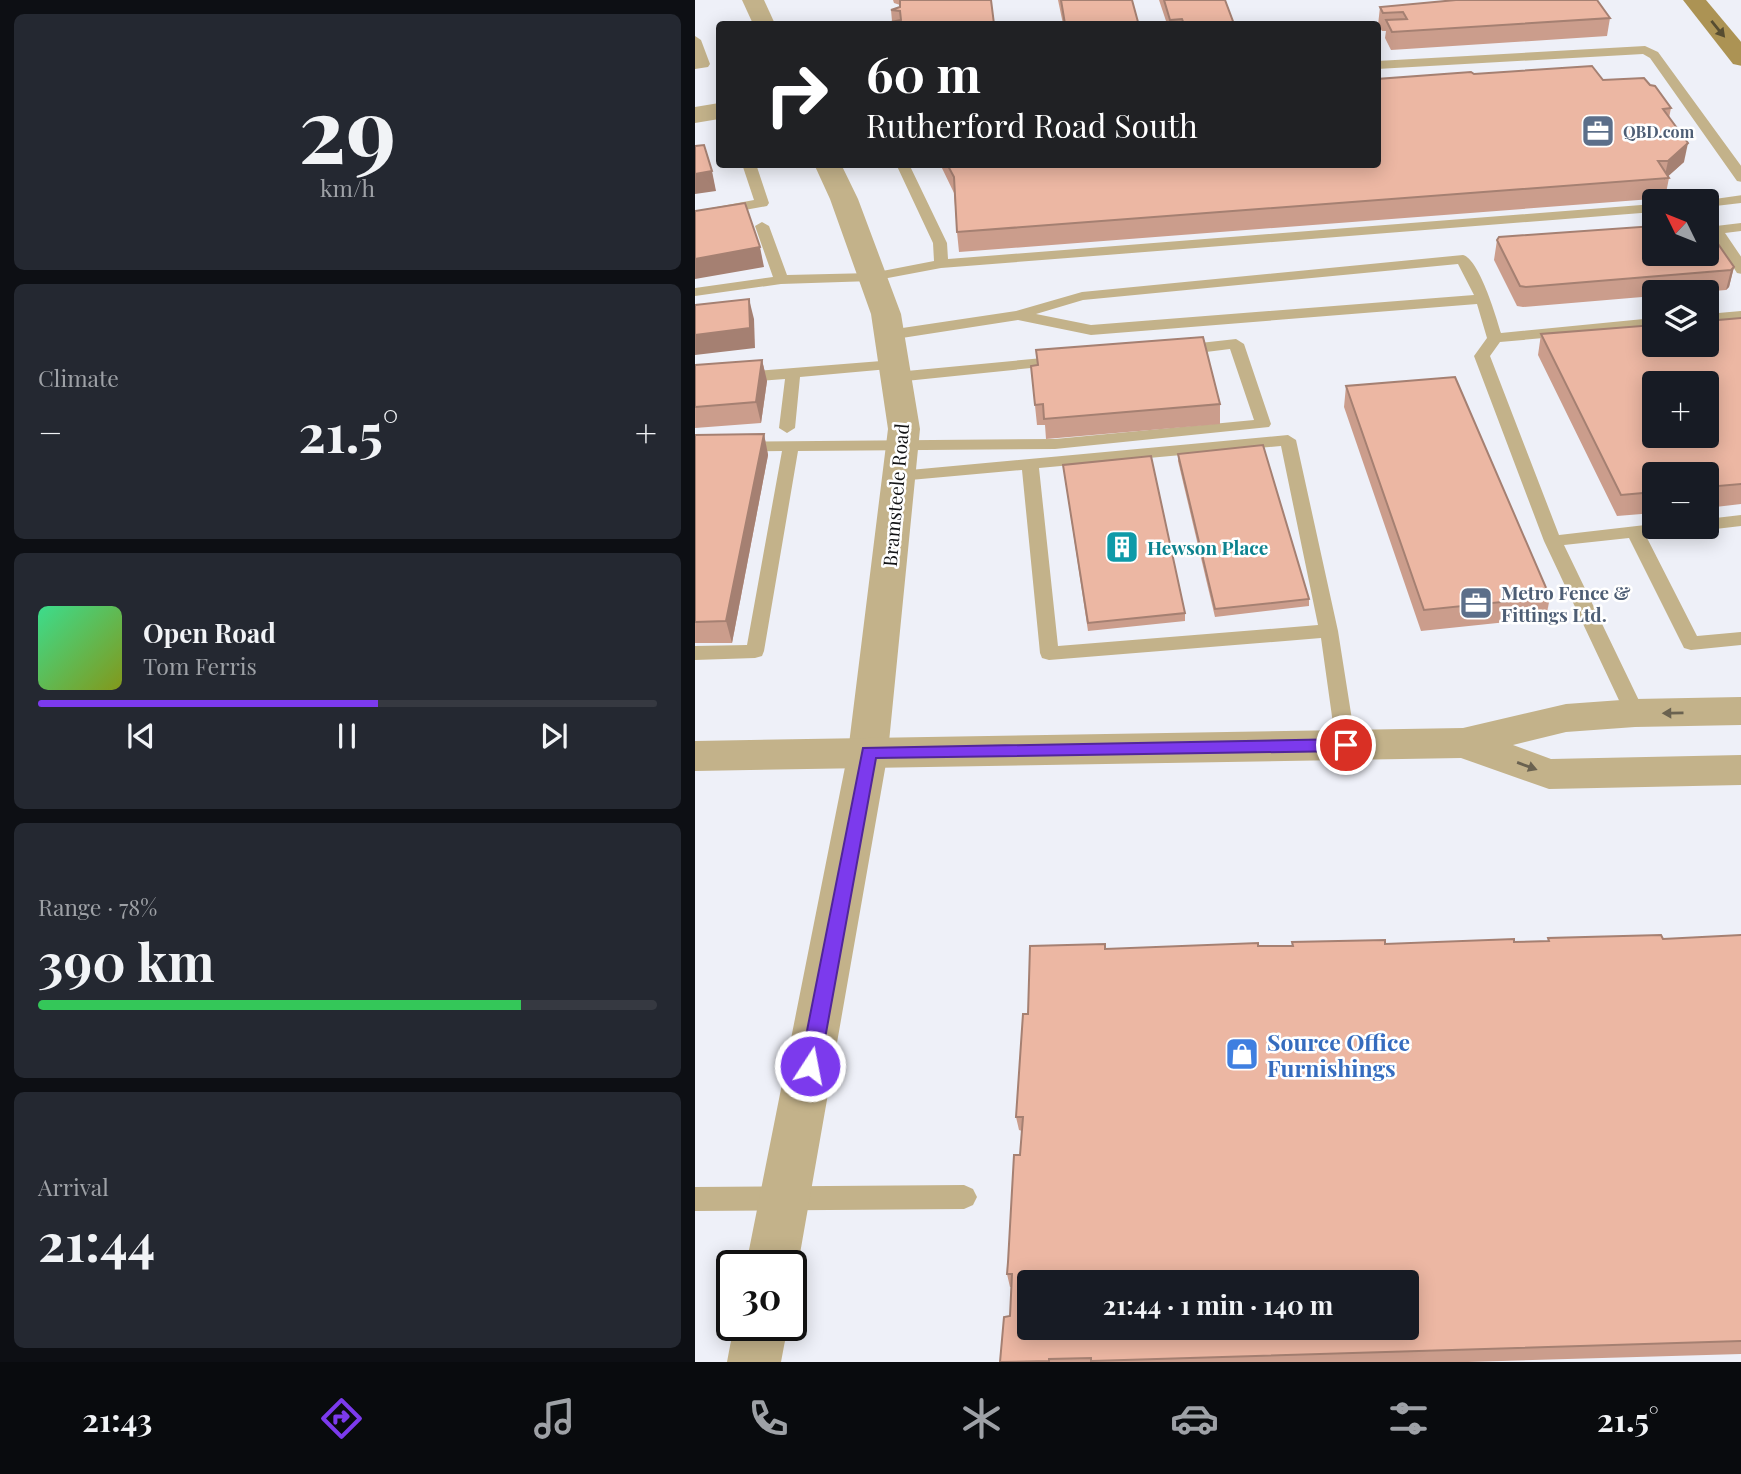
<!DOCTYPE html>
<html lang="en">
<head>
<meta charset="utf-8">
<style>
  :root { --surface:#171b24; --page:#242831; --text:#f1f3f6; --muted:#9ea1a6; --line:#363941; --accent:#7c3aed }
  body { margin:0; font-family:"Playfair Display",serif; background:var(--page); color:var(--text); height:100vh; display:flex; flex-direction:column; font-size:26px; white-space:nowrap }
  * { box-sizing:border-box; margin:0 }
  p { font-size:23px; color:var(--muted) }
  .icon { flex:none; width:38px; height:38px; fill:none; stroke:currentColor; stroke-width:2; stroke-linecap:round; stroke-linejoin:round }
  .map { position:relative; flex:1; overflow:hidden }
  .details { display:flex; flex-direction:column; gap:14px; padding:14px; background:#0d0f14; width:695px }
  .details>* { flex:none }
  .guide { position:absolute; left:21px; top:21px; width:665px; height:147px; border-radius:7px; box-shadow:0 4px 18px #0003; background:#202124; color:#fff; overflow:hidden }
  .needle { width:46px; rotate:313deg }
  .buttons { position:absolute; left:947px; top:189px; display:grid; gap:14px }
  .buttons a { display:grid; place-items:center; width:77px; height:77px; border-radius:7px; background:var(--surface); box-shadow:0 4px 18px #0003; font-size:35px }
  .speed { position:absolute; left:21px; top:1250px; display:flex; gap:14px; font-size:35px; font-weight:700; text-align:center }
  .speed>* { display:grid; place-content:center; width:91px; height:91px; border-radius:50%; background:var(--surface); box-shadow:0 4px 18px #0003; line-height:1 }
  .speed .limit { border:4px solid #111; border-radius:10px; background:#fff; color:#111 }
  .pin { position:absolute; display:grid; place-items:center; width:60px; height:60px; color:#fff; margin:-30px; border:4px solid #fff; border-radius:50%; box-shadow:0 2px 7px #0007 }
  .me { position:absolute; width:77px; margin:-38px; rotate:11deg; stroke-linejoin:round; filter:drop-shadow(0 0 5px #0008) }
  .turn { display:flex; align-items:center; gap:24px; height:147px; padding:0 35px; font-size:32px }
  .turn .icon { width:91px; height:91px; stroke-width:2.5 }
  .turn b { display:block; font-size:49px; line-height:60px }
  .big { font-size:52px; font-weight:700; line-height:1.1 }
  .details .widget { flex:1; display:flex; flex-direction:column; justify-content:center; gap:10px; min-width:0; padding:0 24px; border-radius:10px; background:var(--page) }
  .details .dial { align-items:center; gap:0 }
  .dial b { font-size:91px; line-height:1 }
  .song { display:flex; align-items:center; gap:21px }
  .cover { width:84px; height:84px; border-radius:10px; background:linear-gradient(135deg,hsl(150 70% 55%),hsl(70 70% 35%)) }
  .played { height:7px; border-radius:4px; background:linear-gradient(90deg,var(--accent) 55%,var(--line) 55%) }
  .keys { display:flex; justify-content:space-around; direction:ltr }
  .heat { display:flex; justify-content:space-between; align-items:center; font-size:38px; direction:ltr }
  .charge { height:10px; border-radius:5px; background:linear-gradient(90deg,#34c759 78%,var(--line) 0) }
  .trip { position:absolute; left:322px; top:1270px; width:402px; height:70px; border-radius:7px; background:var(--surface); box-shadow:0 4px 18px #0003; font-weight:700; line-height:70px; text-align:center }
  .tabs { display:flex; height:112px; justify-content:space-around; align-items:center; background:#090b0e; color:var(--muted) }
  .tabs .icon { width:49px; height:49px }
  .tabs .on { color:var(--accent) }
  .tabs b { font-size:32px; color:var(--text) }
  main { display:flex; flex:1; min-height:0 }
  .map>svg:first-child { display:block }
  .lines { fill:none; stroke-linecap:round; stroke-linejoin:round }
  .service { fill:#c3b28a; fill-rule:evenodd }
  .minor { fill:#c3b28a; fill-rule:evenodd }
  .tertiary { fill:#c3b28a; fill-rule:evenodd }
  .secondary { fill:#ac9354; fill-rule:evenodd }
  .wall { fill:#cb9d8c }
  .shaded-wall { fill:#a58072 }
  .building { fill:#ecb7a3; stroke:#a58072; stroke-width:2; fill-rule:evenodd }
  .oneway { fill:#574d31 }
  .oneway2 { fill:#6a6250 }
  .route { fill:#7c3aed; stroke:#51269a; stroke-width:2 }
  .labels { text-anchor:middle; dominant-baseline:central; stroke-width:5; stroke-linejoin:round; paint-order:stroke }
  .far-service-label { font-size:16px; font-weight:bold; fill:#4e5e75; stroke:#fff; text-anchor:start }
  .street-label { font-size:19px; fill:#121315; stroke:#fff }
  .culture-label { font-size:19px; font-weight:bold; fill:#0d838f; stroke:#fff; text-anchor:start }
  .service-label { font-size:19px; font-weight:bold; fill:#4e5e75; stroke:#fff; text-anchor:start }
  .near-shop-label { font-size:23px; font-weight:bold; fill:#366cbe; stroke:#fff; text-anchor:start }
</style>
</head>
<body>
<main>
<section class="details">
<div class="widget dial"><b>29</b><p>km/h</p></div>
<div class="widget"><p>Climate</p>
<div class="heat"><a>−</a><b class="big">21.5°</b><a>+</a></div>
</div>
<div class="widget">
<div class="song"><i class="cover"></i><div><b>Open Road</b><p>Tom Ferris</p></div></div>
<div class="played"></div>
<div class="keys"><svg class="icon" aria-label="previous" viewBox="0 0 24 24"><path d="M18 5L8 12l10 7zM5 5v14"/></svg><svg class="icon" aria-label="pause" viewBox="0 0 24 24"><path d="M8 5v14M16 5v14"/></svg><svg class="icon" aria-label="next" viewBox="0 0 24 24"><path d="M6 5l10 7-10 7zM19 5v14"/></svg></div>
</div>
<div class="widget"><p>Range · 78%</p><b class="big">390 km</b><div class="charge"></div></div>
<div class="widget"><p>Arrival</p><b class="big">21:44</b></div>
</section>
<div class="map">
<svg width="1047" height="1362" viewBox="0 0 1047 1362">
  <rect width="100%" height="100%" fill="#eef0f8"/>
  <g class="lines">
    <g class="service">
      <polygon points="0,36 6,40 15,64 13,67 0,69"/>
      <polygon points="950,46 963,52 1047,167 1047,182 1042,181 955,58 948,54 682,69 682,61"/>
      <polygon points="50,164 62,167 74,203 72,206 0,219 0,211 59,200 48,167"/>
      <polygon points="201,164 214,164 252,243 253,259 959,204 959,212 246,268 177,281 86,284 0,296 0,288 78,277 60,226 67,222 74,226 92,275 177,273 239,261 238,243"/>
      <polygon points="1047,195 1047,203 1012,207 1012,201 1006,201"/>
      <polygon points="1047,223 1047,231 1030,233 1047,258 1047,274 1042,273 1014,230 1021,226"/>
      <path d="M 768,255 C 784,259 801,316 806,333 L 959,318 L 959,328 L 805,342 L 795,356 L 864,535 L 959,524 L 959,527 L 994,527 L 991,531 L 951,536 L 1002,636 L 1047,632 L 1047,645 L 996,650 L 989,648 L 934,538 L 869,545 L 950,713 L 947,718 L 933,718 L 930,713 L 849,541 L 779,356 L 792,338 L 782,304 L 396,335 L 323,320 L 194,340 L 186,335 L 194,330 L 321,311 L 387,292 ZM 763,264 L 779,295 L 396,325 L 341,314 L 388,300 Z"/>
      <polygon points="1047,311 1047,320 1012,322 1012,314"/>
      <polygon points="541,339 549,344 576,424 574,427 360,449 103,451 69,651 67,656 60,658 0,660 0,646 52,645 87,451 0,452 0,442 360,439 559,420 535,349 487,355 479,350 487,345"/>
      <polygon points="369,356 377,361 375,364 201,382 193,377 201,372"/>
      <polygon points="199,360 205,362 207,365 205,368 105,377 100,428 92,433 84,428 90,379 0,386 0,376"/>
      <path d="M 593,435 L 601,440 L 643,631 L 661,745 L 658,750 L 651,752 L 644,750 L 641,745 L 626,638 L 354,660 L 347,658 L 345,653 L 327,470 L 204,481 L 196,476 L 204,471 ZM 586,446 L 623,625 L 363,646 L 344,468 Z"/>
      <polygon points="1047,515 1047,526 1012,530 1005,527 1012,527 1012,519"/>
      <polygon points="269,1185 278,1189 282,1197 278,1205 269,1209 0,1211 0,1187"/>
    </g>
    <g class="minor">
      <polygon points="47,0 69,0 80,24 58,24"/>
      <polygon points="24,103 24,119 0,123 0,107"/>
      <polygon points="119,164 146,164 163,199 206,314 225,429 193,752 103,1265 96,1280 96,1265 51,1265 153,752 193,429 176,314 135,199"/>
      <polygon points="39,1325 93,1325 86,1362 32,1362"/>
    </g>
    <polygon class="tertiary" points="1047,697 1047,725 940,727 871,732 818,745 856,759 1047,755 1047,785 854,789 766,758 0,771 0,741 768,728 871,704 940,699"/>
    <polygon class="secondary" points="988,0 1011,0 1047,43 1047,66 1038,64"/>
  </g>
  <g class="wall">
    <polygon points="198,0 296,0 299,24 196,24 196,22 197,21 196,10 205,7 205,5 199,3"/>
    <polygon points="363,0 437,0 443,24 368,24"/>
    <polygon points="464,0 530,0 539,24 472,24"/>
    <polygon points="685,7 915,18 912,36 696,50 690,38 691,31 687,31 683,25"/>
    <polygon points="779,74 908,80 955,85 976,108 974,118 989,162 973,176 974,178 970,198 264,252 262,232 259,193 245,164 682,164"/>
    <polygon points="802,240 1039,267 1034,287 1031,290 1007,292 959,292 959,296 828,307 822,306 799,260"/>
    <polygon points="1047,318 1047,504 1012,508 1012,474 959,474 959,513 922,516 843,355 846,334"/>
    <polygon points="67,360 72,381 66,423 0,428 0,365"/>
    <polygon points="336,366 525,404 525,424 351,439 350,425 342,425"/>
    <polygon points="651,386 855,597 851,618 726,631 649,407"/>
    <polygon points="69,434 73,455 37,643 0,643 0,435"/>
    <polygon points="483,454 614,599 614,606 520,617 483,461"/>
    <polygon points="368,465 490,613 490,621 393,631"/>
    <polygon points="1047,935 1047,1354 773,1362 305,1362 315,1316 316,1287 315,1287 312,1274 325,1155 327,1131 324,1130 321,1117 333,1014 411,949 597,946 597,942 690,944 853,941 853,938 968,939"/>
  </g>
  <g class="shaded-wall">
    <polygon points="993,143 989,162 969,180 973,161"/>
    <polygon points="17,171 21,191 0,194 0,174"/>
    <polygon points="65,247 69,267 0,279 0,259"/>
    <polygon points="1039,267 1034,287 1031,290 1036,270"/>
    <polygon points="54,299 59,319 60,348 0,355 0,335"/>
    <polygon points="67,360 72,381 66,423 61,402"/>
    <polygon points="69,434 73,455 37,643 31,621"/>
  </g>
  <g class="building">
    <polygon points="205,0 296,0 299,24 206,24 206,23 196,22 206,20 205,11 196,10 205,7"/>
    <polygon points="366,0 437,0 443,22 430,22 431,24 370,24"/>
    <polygon points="469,0 530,0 539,24 489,24 487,19 475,20"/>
    <polygon points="761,0 902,0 915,18 697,32 691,20 712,19 708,12 688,13 685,7"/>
    <polygon points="897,66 908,80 949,78 955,85 960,86 976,108 968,109 993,143 973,161 963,161 974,178 262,232 259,177 252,164 682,164 682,79 776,72 779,74"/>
    <polygon points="9,145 17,171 0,174 0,146"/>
    <polygon points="50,203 65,247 0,259 0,211"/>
    <polygon points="959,226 959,254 1012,254 1012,228 1039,267 1036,270 831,287 825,286 802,240 804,237"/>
    <polygon points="54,299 55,328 0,335 0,305"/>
    <path d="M 1047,318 L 1047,484 L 1012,487 L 1012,474 L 959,474 L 959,492 L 926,495 L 846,334 L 959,325 L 959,345 L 1012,345 L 1012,321 ZM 959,383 L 1012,383 L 1012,436 L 959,436 Z"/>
    <polygon points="508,337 525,404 349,419 348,404 340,405 336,366 343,365 341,350"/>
    <polygon points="67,360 61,402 0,407 0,365"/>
    <polygon points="760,377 855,597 729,610 651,386"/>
    <polygon points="69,434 31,621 0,622 0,435"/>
    <polygon points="568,445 614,599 520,609 483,454"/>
    <polygon points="456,456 490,613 393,623 368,465"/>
    <path d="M 966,935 L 968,939 L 1047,935 L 1047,1341 L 396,1361 L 396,1358 L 354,1359 L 354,1361 L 305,1362 L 309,1317 L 315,1316 L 317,1274 L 312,1274 L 313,1262 L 319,1155 L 325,1155 L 328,1117 L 321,1117 L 328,1014 L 333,1014 L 335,946 L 410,944 L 410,949 L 563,943 L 563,946 L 598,946 L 597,942 L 690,940 L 690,944 L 819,939 L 819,942 L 854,941 L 853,938 ZM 334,1283 L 712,1283 L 712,1328 L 334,1328 Z"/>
  </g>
  <defs><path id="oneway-solid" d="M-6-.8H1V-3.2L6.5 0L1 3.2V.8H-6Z" transform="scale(1.75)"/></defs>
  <use class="oneway" href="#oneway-solid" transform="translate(1023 29) rotate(51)"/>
  <g class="oneway2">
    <use href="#oneway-solid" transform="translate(978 713) rotate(179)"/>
    <use href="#oneway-solid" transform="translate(832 766) rotate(20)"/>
  </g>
  <polygon class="route" points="651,739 659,745 651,751 181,758 125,1066 122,1072 115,1074 108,1072 105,1066 168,748"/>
  <defs>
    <symbol id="office-square" viewBox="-11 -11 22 22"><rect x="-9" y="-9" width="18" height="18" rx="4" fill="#5c6f8a" stroke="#fff"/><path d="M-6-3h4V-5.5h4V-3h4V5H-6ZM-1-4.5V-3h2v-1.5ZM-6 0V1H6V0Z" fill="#fff"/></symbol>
    <symbol id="building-square" viewBox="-11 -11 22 22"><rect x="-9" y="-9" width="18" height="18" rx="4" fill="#0f9aa8" stroke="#fff"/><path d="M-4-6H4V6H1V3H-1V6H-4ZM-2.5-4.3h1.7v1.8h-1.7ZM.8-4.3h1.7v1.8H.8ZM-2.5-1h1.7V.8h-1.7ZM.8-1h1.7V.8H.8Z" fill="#fff"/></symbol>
    <symbol id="shop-square" viewBox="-11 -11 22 22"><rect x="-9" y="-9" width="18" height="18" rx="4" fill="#3f7fe0" stroke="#fff"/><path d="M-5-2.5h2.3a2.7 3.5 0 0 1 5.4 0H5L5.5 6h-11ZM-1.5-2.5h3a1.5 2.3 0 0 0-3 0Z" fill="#fff"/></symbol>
  </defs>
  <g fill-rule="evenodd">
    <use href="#office-square" x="884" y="112" width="38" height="38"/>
    <use href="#building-square" x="408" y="528" width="38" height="38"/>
    <use href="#office-square" x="762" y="584" width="38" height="38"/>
    <use href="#shop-square" x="528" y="1035" width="38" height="38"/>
  </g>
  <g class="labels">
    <g class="far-service-label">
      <text x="928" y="131">QBD.com</text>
    </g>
    <g class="street-label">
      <text transform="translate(200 495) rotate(-85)">Bramsteele Road</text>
    </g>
    <g class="culture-label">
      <text x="452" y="547">Hewson Place</text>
    </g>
    <g class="service-label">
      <text x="806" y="592">Metro Fence &amp;<tspan x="806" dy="22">Fittings Ltd.</tspan></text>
    </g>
    <g class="near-shop-label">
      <text x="572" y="1041">Source Office<tspan x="572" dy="26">Furnishings</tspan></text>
    </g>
  </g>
</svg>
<div class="buttons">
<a><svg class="needle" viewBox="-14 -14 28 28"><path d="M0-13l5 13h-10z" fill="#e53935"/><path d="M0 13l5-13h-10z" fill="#9ea1a6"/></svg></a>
<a><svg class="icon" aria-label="layers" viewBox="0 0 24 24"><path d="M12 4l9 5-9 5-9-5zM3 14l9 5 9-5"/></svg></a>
<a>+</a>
<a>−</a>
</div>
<div class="speed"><div class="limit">30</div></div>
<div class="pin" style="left:651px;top:745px;background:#d93025"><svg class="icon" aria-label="arrive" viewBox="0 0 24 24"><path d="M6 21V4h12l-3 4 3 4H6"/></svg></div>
<svg class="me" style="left:115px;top:1066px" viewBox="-20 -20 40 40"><circle r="17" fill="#7c3aed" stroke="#fff" stroke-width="3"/><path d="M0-11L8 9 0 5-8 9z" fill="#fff"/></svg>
<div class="trip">21:44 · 1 min · 140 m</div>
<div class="guide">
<div class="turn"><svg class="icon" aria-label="right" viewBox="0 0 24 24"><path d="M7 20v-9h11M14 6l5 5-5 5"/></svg><div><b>60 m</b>Rutherford Road South</div></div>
</div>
</div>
</main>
<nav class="tabs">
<b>21:43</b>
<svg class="icon on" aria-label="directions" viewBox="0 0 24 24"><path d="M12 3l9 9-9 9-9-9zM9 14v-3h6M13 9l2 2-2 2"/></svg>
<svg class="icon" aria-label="music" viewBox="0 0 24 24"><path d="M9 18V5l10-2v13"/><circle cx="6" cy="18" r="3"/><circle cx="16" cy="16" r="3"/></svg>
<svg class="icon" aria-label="phone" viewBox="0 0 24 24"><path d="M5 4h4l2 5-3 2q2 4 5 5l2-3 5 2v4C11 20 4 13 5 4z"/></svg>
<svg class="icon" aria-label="climate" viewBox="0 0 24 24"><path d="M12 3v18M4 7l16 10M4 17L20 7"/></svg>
<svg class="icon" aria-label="car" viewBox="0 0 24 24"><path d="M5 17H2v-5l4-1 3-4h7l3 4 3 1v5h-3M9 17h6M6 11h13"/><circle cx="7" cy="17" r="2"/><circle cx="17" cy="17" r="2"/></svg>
<svg class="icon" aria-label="filters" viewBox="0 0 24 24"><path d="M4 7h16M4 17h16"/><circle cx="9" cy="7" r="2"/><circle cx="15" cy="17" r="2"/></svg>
<b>21.5°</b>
</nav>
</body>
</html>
